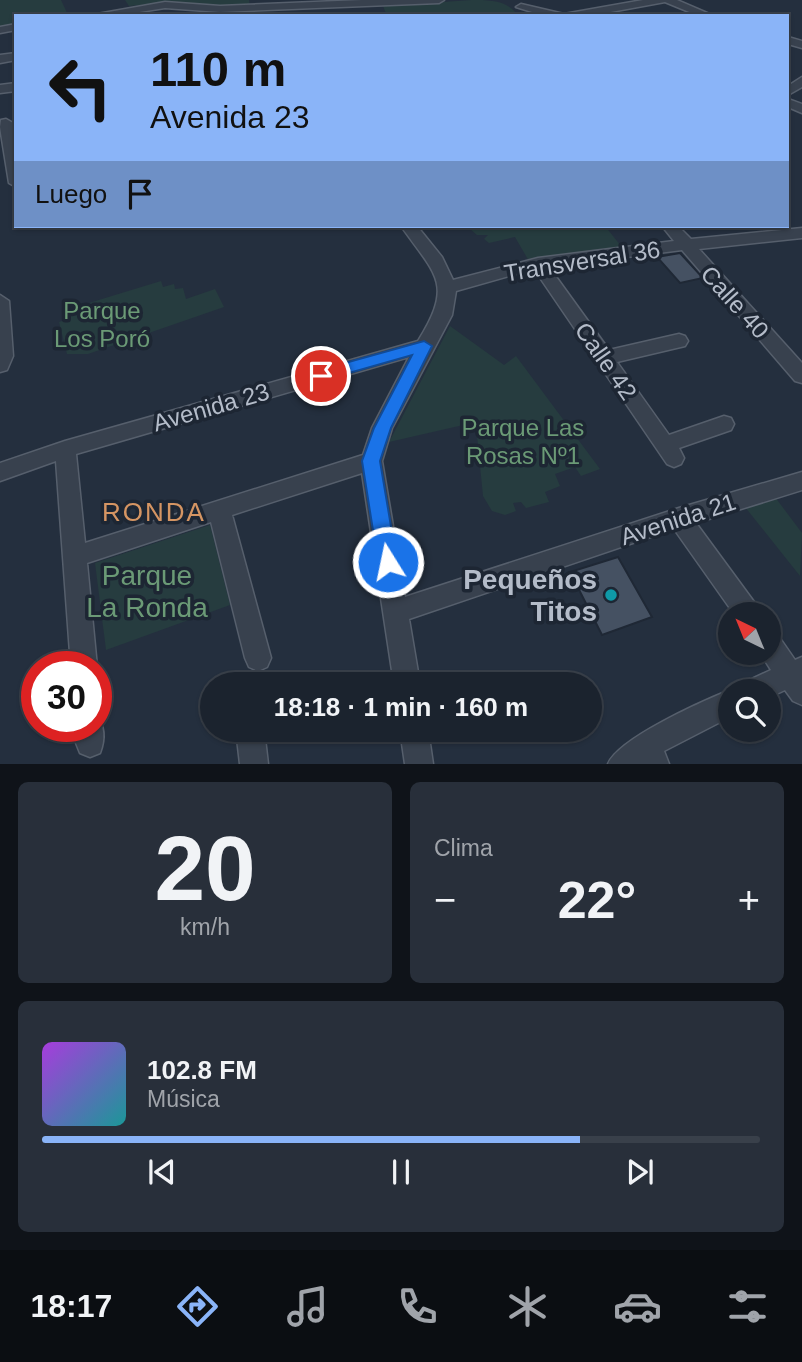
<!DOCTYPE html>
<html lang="es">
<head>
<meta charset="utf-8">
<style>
  :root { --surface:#1b232e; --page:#282f3a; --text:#f1f3f6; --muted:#a0a4aa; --line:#39404a; --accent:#8ab4f8 }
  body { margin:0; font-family:Arial,sans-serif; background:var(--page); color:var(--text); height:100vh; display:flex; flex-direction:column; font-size:26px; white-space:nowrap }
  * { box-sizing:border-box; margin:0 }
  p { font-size:23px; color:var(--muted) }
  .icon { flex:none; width:38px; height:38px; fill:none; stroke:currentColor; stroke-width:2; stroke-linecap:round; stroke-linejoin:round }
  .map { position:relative; height:764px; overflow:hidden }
  .details { display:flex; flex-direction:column; gap:18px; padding:18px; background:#0f1319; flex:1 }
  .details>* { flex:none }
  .hud { position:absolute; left:14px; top:14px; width:775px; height:214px; border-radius:0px; box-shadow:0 2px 5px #0004,0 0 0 2px var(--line); background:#8ab4f8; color:#111; overflow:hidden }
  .needle { width:46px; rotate:317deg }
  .controls { position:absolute; left:718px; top:602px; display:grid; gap:14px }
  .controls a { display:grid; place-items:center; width:63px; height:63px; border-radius:50%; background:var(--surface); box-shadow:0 2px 5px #0004,0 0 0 2px var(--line); font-size:35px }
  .speed { position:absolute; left:21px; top:651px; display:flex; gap:14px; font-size:35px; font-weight:700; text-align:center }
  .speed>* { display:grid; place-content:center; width:91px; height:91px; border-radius:50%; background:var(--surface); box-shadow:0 2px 5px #0004,0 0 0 2px var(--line); line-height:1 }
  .speed .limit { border:10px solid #d22; background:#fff; color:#111 }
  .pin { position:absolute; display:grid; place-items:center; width:60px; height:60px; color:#fff; margin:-30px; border:4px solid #fff; border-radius:50%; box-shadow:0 2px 7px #0007 }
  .me { position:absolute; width:77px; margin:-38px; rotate:350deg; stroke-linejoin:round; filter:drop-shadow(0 0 5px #0008) }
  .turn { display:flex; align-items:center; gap:24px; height:147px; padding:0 21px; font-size:32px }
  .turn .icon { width:91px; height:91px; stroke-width:2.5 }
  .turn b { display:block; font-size:49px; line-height:60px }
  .then { display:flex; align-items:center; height:66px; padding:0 21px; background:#0003; gap:14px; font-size:26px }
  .big { font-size:52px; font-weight:600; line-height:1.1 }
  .details .card { flex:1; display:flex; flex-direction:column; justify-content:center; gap:10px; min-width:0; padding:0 24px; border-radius:10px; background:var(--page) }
  .details .dial { align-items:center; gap:0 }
  .dial b { font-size:91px; line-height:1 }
  .song { display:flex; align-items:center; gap:21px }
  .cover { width:84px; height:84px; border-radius:10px; background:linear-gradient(135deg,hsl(280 70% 55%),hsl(180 70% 35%)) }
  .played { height:7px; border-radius:4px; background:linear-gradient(90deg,var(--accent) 75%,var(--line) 75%) }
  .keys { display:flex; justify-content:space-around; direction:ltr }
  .heat { display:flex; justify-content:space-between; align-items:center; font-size:38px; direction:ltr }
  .details .tiles { flex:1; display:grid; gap:18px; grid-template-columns:1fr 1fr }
  .card:last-child { grid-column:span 2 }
  .trip { position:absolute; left:200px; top:672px; width:402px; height:70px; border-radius:35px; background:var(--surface); box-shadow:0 2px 5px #0004,0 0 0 2px var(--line); font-weight:600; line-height:70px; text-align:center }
  .tab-bar { display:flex; height:112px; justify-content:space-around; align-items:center; background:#0b0e12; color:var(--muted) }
  .tab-bar .icon { width:49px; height:49px }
  .tab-bar .active { color:var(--accent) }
  .tab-bar b { font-size:32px; color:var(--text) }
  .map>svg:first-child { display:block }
  .green { fill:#263c3f }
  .building { fill:#455162; stroke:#1f2835; stroke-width:2 }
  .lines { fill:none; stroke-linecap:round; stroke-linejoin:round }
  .minor-casing { stroke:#565f6c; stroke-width:3 }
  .minor { fill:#38414e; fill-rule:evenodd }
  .route { fill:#1a73e8; stroke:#114b97; stroke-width:2 }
  .culture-dot { fill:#0f9aa8; stroke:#1d2633; stroke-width:2.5 }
  .labels { text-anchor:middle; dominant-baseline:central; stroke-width:7; stroke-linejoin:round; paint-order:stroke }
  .street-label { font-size:24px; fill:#b4bcc9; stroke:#1d2633 }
  .park-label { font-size:24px; fill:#6b9a76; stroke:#1d2633 }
  .neighbourhood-label { font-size:26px; letter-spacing:2px; fill:#d59563; stroke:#1d2633 }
  .near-park-label { font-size:28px; fill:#6b9a76; stroke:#1d2633 }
  .near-poi-label { font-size:28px; font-weight:bold; fill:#b4bcc9; stroke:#1d2633; text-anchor:end }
</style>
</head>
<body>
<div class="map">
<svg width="802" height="764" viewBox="0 0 802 764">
  <rect width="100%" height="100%" fill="#242f3e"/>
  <g class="green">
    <polygon points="0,0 61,0 68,15 16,16 16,24 0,27"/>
    <polygon points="125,0 249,0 250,8 163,3 129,6"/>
    <path d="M 472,0 C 490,0 508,0 518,16 L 387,16 L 383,6 Z"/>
    <polygon points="478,226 605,226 625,251 530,263 515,237 489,243 484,239 488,235 477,235 470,229"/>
    <polygon points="161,281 163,287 174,284 175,289 183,288 186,299 215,289 224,307 88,354 67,354 59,322 68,319 66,310"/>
    <polygon points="450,326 504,365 516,356 600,469 581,476 575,467 555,474 560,486 545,492 549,502 526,508 521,502 513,503 516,511 505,515 492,511 483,496 476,425 472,423 389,442"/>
    <polygon points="775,497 802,533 800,576 745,507"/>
    <polygon points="210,525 230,605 106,650 95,563"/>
  </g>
  <g class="building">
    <polygon points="680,253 703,278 680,283 657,257"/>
    <polygon points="618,557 652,617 602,635 570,572"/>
  </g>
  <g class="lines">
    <defs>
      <g id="minor">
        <polygon points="362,0 444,0 439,3 220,12 165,8 114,16 86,16 165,2 220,6"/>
        <polygon points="643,0 677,0 714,16 699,16 665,2 589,16 545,16 516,7 521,4 564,14"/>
        <polygon points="16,24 16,30 0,33 0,27"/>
        <polygon points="788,37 802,41 802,48 788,44"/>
        <polygon points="16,53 16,60 0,63 0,55"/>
        <polygon points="802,77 802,87 788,95 788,86"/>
        <polygon points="16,83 16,91 0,93 0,85"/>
        <polygon points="788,99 802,104 802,113 788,107"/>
        <polygon points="6,119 13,123 16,140 16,187 9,183 0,127 1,120"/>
        <path d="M 401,226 L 417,226 L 442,257 L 453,280 L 538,258 L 674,241 L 662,226 L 678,226 L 691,239 L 802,228 L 802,238 L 699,249 L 802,363 L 802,383 L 795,381 L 682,250 L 549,267 L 609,350 L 679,334 L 685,336 L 688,341 L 685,346 L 617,362 L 669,435 L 724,416 L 731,418 L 734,424 L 731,430 L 679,448 L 684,458 L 681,464 L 674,467 L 667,464 L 534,269 L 456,291 L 452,315 L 392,428 L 382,461 L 405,597 L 679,508 L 802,472 L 802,490 L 696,523 L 757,606 L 760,614 L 734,614 L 674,529 L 409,619 L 420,684 L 394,684 L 362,473 L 232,515 L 271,658 L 267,667 L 258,671 L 249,667 L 245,658 L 211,522 L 87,563 L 97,667 L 71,667 L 56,461 L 0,481 L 0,463 L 65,441 L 418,341 C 454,283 436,276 401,226 ZM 409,357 L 372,428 L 363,455 L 85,543 L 76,454 Z"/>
        <polygon points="0,295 9,301 13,356 7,370 0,372"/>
        <polygon points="768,631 777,634 795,660 802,657 802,705 793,701 785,690 768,698 768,691 741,691 745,682 771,670 760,653 768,653"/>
        <path d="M 730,690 L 734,691 L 730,691 L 730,717 L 664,751 L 669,764 L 608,764 C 619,738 703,701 730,690 Z"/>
        <path d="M 96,715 C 105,726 105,740 100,753 L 90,757 L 80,753 L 76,743 L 75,726 L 96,726 Z"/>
        <polygon points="236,730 264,730 268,764 240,764"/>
        <polygon points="400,730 428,730 433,764 405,764"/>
      </g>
    </defs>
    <use href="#minor" class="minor-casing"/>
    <use href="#minor" class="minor"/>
  </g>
  <polygon class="route" points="424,341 432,346 391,428 380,461 397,562 395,568 388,570 381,568 378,562 362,461 374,428 412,355 321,381 314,376 316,371"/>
  <circle class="culture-dot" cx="611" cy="595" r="7"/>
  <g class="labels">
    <g class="street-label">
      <text transform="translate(582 261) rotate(-9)">Transversal 36</text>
      <text transform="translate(735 302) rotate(48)">Calle 40</text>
      <text transform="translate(606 361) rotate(55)">Calle 42</text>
      <text transform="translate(211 407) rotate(-16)">Avenida 23</text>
      <text transform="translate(678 519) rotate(-18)">Avenida 21</text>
    </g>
    <g class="park-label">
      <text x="102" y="310">Parque<tspan x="102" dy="28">Los Poró</tspan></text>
      <text x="523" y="427">Parque Las<tspan x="523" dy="28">Rosas Nº1</tspan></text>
    </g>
    <g class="neighbourhood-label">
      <text x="154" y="512">RONDA</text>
    </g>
    <g class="near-park-label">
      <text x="147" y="575">Parque<tspan x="147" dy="32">La Ronda</tspan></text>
    </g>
    <g class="near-poi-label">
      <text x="597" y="579">Pequeños<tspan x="597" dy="32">Titos</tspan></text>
    </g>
  </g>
</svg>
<div class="controls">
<a><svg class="needle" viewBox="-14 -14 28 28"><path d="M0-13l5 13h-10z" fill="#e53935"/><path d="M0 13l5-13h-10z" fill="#a0a4aa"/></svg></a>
<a><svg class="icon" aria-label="search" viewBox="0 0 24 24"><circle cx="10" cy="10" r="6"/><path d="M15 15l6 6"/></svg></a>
</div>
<div class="speed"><div class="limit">30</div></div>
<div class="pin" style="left:321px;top:376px;background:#d93025"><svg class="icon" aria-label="arrive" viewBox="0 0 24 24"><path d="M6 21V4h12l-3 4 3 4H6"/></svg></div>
<svg class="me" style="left:388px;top:562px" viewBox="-20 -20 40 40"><circle r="17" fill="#1a73e8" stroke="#fff" stroke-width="3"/><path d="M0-11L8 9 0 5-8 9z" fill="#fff"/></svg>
<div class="trip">18:18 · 1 min · 160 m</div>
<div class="hud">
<div class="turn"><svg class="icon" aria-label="left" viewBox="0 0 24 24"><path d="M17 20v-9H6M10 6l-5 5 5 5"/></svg><div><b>110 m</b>Avenida 23</div></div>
<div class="then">Luego<svg class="icon" aria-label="arrive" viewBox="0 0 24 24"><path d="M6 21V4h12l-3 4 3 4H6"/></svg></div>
</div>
</div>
<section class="details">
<div class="tiles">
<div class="card dial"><b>20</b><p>km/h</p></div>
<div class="card"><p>Clima</p>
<div class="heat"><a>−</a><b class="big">22°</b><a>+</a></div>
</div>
<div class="card">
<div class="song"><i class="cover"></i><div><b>102.8 FM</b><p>Música</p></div></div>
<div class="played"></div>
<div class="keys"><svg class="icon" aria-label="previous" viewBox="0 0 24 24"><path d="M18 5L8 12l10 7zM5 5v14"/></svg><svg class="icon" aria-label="pause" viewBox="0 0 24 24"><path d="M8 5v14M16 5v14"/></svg><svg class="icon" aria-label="next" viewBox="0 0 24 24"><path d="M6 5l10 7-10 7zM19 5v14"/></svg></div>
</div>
</div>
</section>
<nav class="tab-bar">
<b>18:17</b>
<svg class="icon active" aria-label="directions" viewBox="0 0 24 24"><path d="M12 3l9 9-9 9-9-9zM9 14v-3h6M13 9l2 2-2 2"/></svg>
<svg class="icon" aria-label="music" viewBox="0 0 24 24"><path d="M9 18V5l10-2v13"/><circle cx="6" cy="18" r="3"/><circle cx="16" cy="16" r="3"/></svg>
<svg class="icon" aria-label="phone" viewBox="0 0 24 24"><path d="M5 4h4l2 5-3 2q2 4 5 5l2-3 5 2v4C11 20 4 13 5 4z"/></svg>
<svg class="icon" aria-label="climate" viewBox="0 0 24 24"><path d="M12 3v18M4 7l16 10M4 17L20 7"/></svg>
<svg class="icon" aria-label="car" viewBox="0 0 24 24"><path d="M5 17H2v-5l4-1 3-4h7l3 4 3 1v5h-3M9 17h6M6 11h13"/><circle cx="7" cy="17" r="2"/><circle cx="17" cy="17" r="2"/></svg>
<svg class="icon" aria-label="filters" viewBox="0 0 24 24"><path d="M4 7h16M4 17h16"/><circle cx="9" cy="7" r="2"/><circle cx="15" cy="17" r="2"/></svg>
</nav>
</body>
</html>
